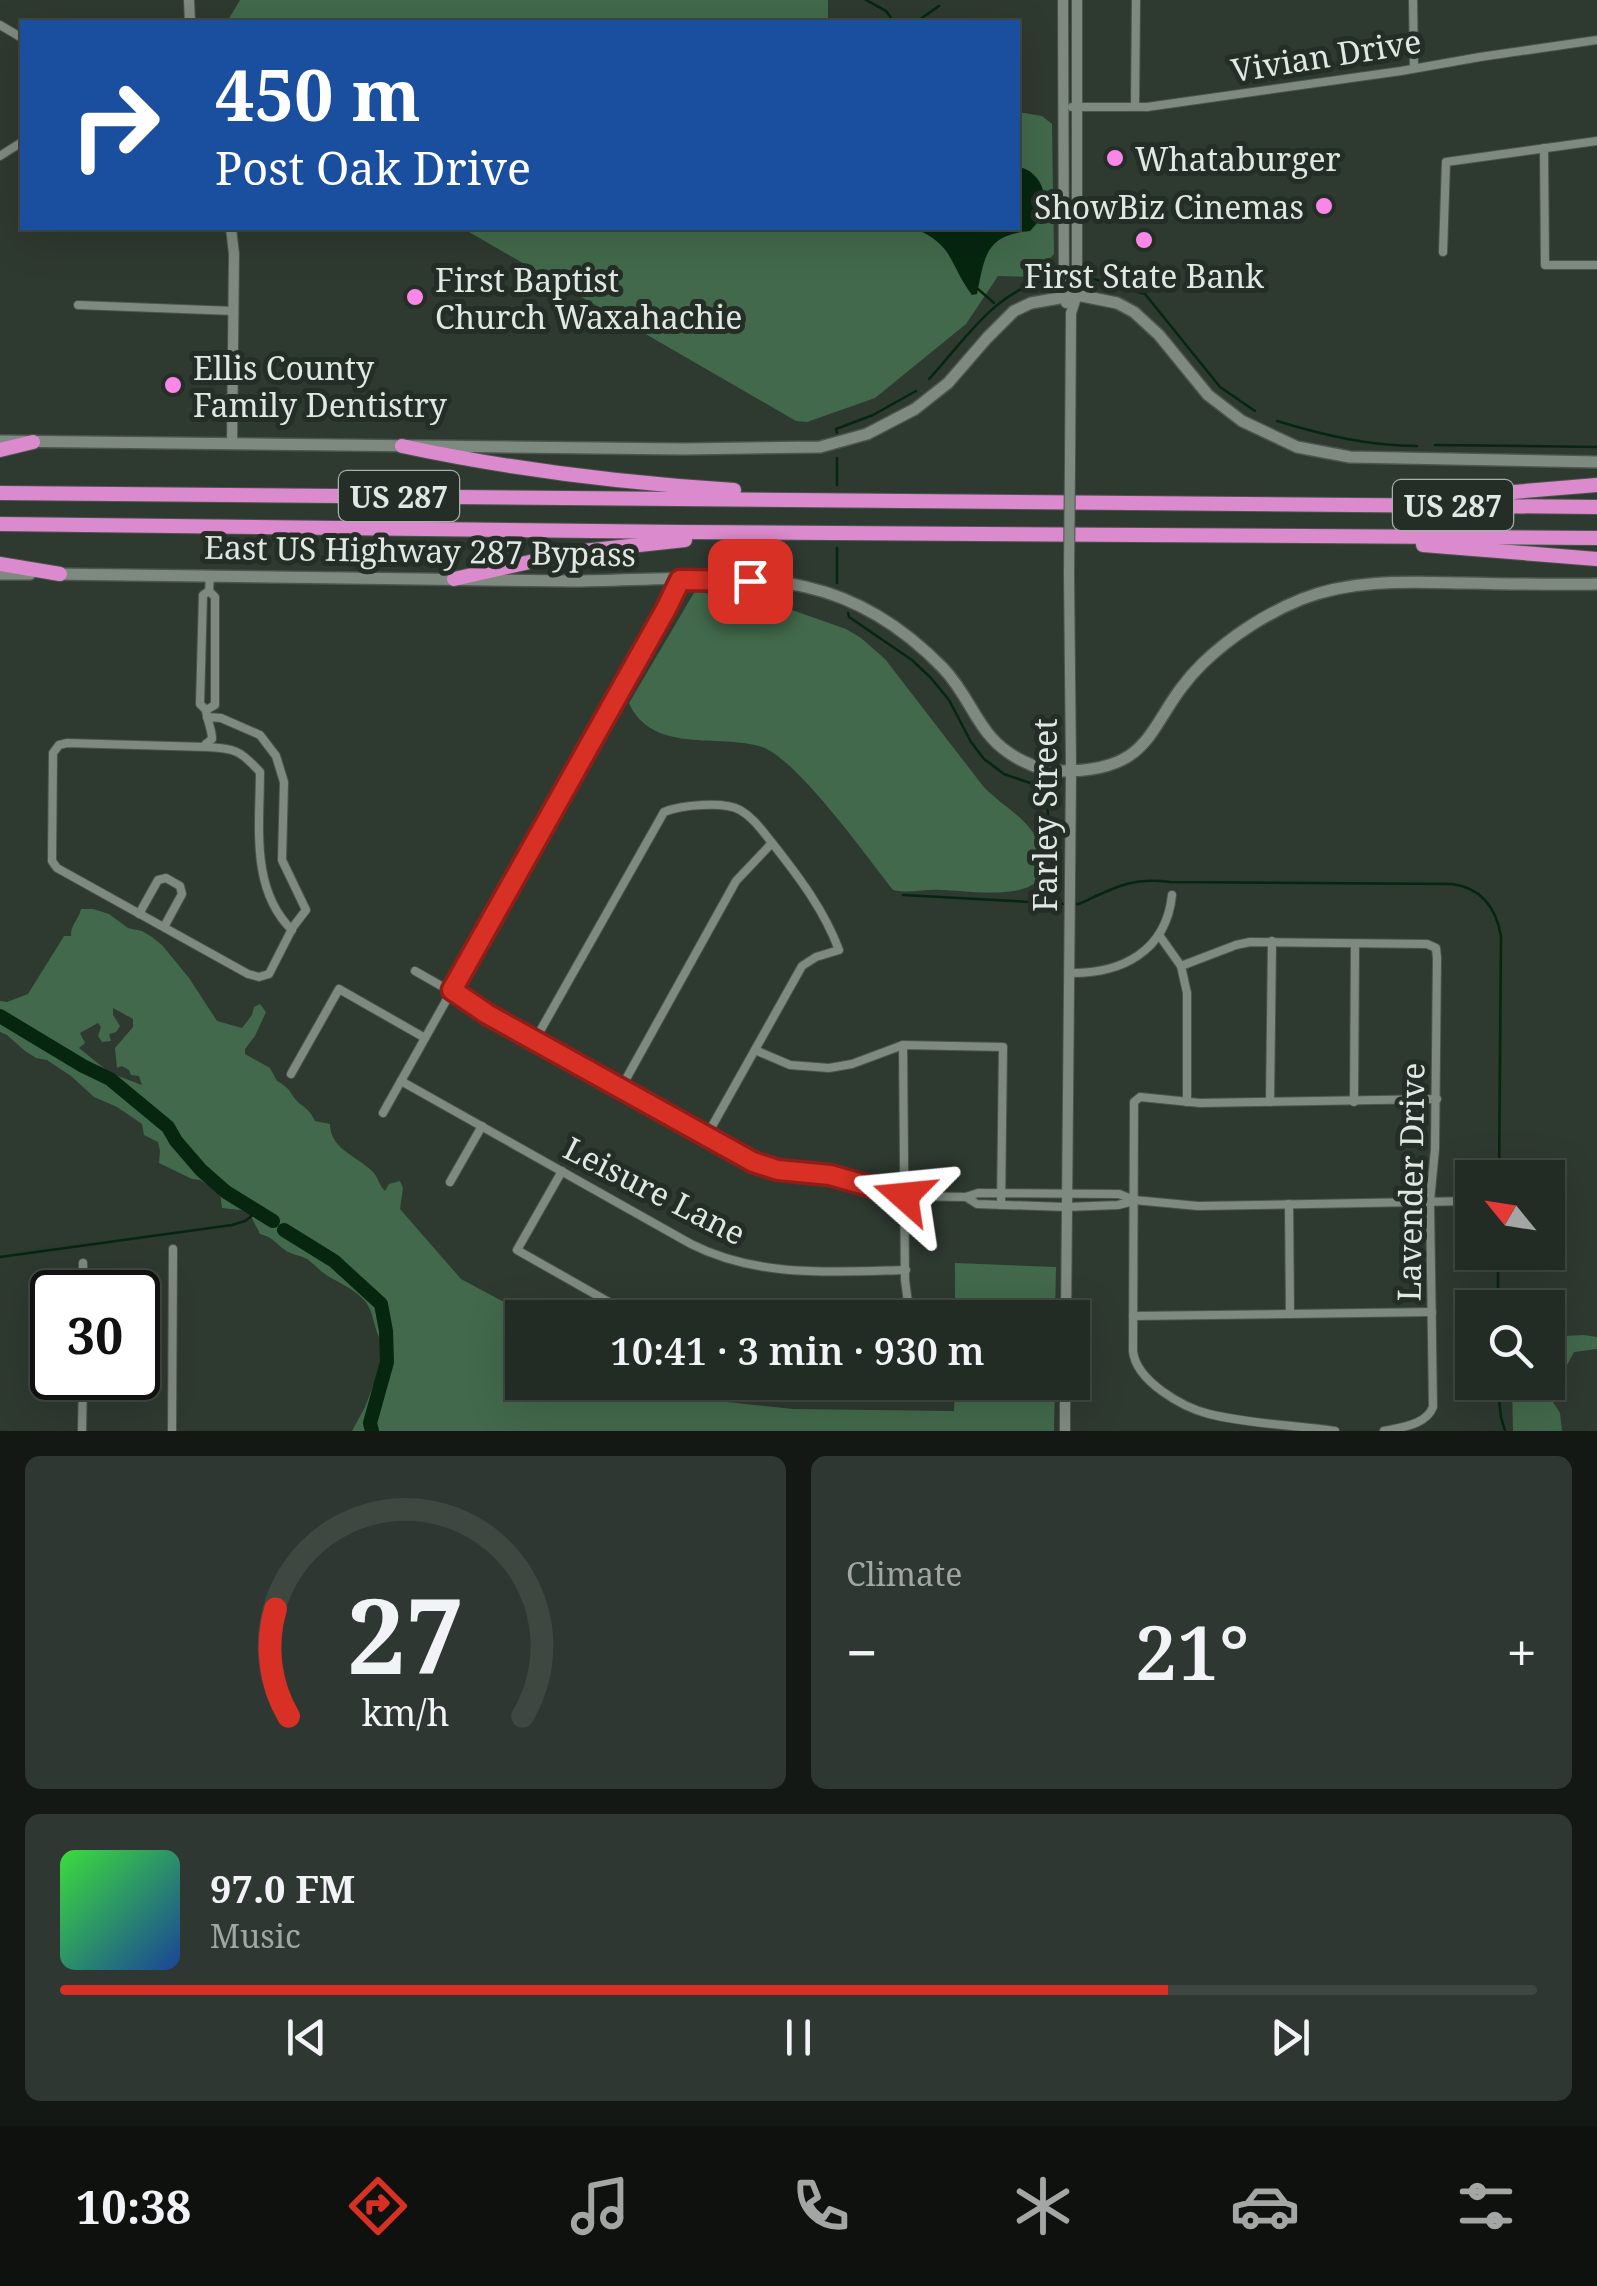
<!DOCTYPE html>
<html lang="en">
<head>
<meta charset="utf-8">
<style>
  :root { --surface:#222b24; --page:#2e3731; --text:#f1f3f6; --muted:#a2a7a6; --line:#3f4741; --accent:#d93025 }
  body { margin:0; font-family:"Noto Serif",serif; background:var(--page); color:var(--text); height:100vh; display:flex; flex-direction:column; font-size:38px; white-space:nowrap }
  * { box-sizing:border-box; margin:0 }
  p { font-size:32px; color:var(--muted) }
  .icon { flex:none; width:55px; height:55px; fill:none; stroke:currentColor; stroke-width:2; stroke-linecap:round; stroke-linejoin:round }
  .map { position:relative; height:1431px; overflow:hidden }
  .details { display:flex; flex-direction:column; gap:25px; padding:25px; background:#131814; flex:1 }
  .details>* { flex:none }
  .banner { position:absolute; left:20px; top:20px; width:1000px; height:210px; border-radius:0px; box-shadow:0 10px 40px #0002,0 0 0 2px var(--line); background:#1a4fa0; color:#fff; overflow:hidden }
  .needle { width:65px; rotate:300deg }
  .tools { position:absolute; left:1455px; top:1160px; display:grid; gap:20px }
  .tools a { display:grid; place-items:center; width:110px; height:110px; border-radius:0px; background:var(--surface); box-shadow:0 10px 40px #0002,0 0 0 2px var(--line); font-size:50px }
  .speed { position:absolute; left:30px; top:1270px; display:flex; gap:20px; font-size:50px; font-weight:700; text-align:center }
  .speed>* { display:grid; place-content:center; width:130px; height:130px; border-radius:50%; background:var(--surface); box-shadow:0 10px 40px #0002,0 0 0 2px var(--line); line-height:1 }
  .speed .limit { border:5px solid #111; border-radius:15px; background:#fff; color:#111 }
  .pin { position:absolute; display:grid; place-items:center; width:85px; height:85px; color:#fff; margin:-42px; border-radius:20px; box-shadow:0 5px 15px #0006 }
  .me { position:absolute; width:110px; margin:-55px; rotate:288deg; stroke-linejoin:round; filter:drop-shadow(0 0 8px #0008) }
  .turn { display:flex; align-items:center; gap:35px; height:210px; padding:0 30px; font-size:45px }
  .turn .icon { width:130px; height:130px; stroke-width:2.5 }
  .turn b { display:block; font-size:70px; line-height:85px }
  .big { font-size:75px; font-weight:600; line-height:1.1 }
  .details .widget { flex:1; display:flex; flex-direction:column; justify-content:center; gap:15px; min-width:0; padding:0 35px; border-radius:15px; background:var(--page) }
  .details .dial { align-items:center; gap:0 }
  .dial svg { height:260px; overflow:visible; fill:none; stroke:var(--line); stroke-width:7; stroke-linecap:round; text-anchor:middle }
  .dial text { fill:var(--text); stroke:none }
  .song { display:flex; align-items:center; gap:30px }
  .cover { width:120px; height:120px; border-radius:15px; background:linear-gradient(135deg,hsl(120 70% 55%),hsl(220 70% 35%)) }
  .played { height:10px; border-radius:5px; background:linear-gradient(90deg,var(--accent) 75%,var(--line) 75%) }
  .keys { display:flex; justify-content:space-around; direction:ltr }
  .heat { display:flex; justify-content:space-between; align-items:center; font-size:55px; direction:ltr }
  .details .tiles { flex:1; display:grid; gap:25px; grid-template-columns:1fr 1fr }
  .widget:last-child { grid-column:span 2 }
  .trip { position:absolute; left:505px; top:1300px; width:585px; height:100px; border-radius:0px; background:var(--surface); box-shadow:0 10px 40px #0002,0 0 0 2px var(--line); font-weight:600; line-height:100px; text-align:center }
  .menu { display:flex; height:160px; justify-content:space-around; align-items:center; background:#0e110e; color:var(--muted) }
  .menu .icon { width:70px; height:70px }
  .menu .active { color:var(--accent) }
  .menu b { font-size:45px; color:var(--text) }
  .map>svg:first-child { display:block }
  .green { fill:#42694b; fill-rule:evenodd }
  .water { fill:#062610 }
  .lines { fill:none; stroke-linecap:round; stroke-linejoin:round }
  .stream { stroke:#062610; stroke-width:2.5 }
  .river { stroke:#062610; stroke-width:14 }
  .minor-casing { stroke:#4b544d; stroke-width:10 }
  .tertiary-casing { stroke:#4b544d; stroke-width:12 }
  .secondary-casing { stroke:#4b544d; stroke-width:14 }
  .motorway-casing { stroke:#4b544d; stroke-width:16 }
  .minor { stroke:#7e8a80; stroke-width:8 }
  .tertiary { stroke:#7e8a80; stroke-width:10 }
  .secondary { stroke:#7e8a80; stroke-width:11 }
  .motorway { stroke:#db8acd; stroke-width:14 }
  .tertiary-bridge-casing { stroke:#4b544d; stroke-width:12; stroke-linecap:butt }
  .tertiary-bridge { stroke:#7e8a80; stroke-width:10 }
  .route-casing { stroke:#8d1f18; stroke-width:25 }
  .route { stroke:#d93025; stroke-width:18 }
  .poi-dot { fill:#fa87e8; stroke:#242e26; stroke-width:4 }
  .labels { text-anchor:middle; dominant-baseline:central; stroke-width:10; stroke-linejoin:round; paint-order:stroke }
  .shield { fill:#242e26; stroke:#a8b0aa; stroke-width:2.5 }
  .shield-label { font-size:30px; font-weight:bold; fill:#e1e7e2 }
  .street-label { font-size:32px; fill:#e1e7e2; stroke:#242e26 }
  .poi-label { font-size:32px; fill:#e1e7e2; stroke:#242e26; text-anchor:start }
</style>
</head>
<body>
<div class="map">
<svg width="1597" height="1431" viewBox="0 0 1597 1431">
  <rect width="100%" height="100%" fill="#2e3930"/>
  <g class="green">
    <polygon points="240,0 828,0 828,22 227,22"/>
    <polygon points="1018,112 1042,116 1052,124 1054,254 1033,277 998,276 966,324 875,398 807,422 796,421 462,228 1018,228"/>
    <path d="M 695,591 L 792,610 L 846,629 L 861,638 L 885,659 L 983,786 C 1003,808 1031,818 1041,849 C 1062,908 970,890 940,890 C 923,889 910,894 893,890 C 867,857 797,759 762,747 C 719,733 652,755 629,703 Z"/>
    <path d="M 81,909 L 93,909 L 109,914 L 128,928 L 142,931 L 152,937 L 162,945 L 189,978 L 217,1021 L 242,1028 L 252,1015 L 254,1007 L 260,1004 L 266,1012 L 255,1036 L 245,1049 L 245,1054 L 270,1068 L 277,1081 C 293,1090 288,1092 299,1103 C 307,1109 311,1112 315,1121 L 330,1124 C 330,1149 357,1156 372,1171 C 379,1178 378,1184 385,1191 L 389,1184 L 400,1181 L 403,1188 L 400,1209 L 461,1279 L 532,1317 L 522,1318 L 522,1382 L 654,1383 L 681,1397 L 793,1409 L 954,1411 L 955,1383 L 1055,1383 L 1054,1431 L 352,1431 L 365,1407 L 392,1337 L 385,1312 L 388,1341 L 382,1342 C 373,1330 375,1312 364,1300 C 352,1287 338,1283 325,1274 C 319,1270 313,1263 307,1259 C 300,1255 292,1255 285,1250 C 274,1242 274,1238 260,1234 C 256,1225 252,1220 249,1211 L 222,1208 L 220,1193 L 200,1180 L 192,1179 L 159,1163 L 160,1151 L 158,1142 L 144,1135 L 142,1124 L 117,1107 L 94,1097 L 71,1076 L 47,1060 L 36,1058 L 25,1051 L 7,1035 L 0,1032 L 0,1001 L 7,1002 L 28,994 L 64,936 L 71,936 C 70,926 79,919 81,909 ZM 113,1008 L 133,1019 L 133,1027 L 115,1048 L 117,1068 L 122,1066 L 129,1070 L 131,1075 L 139,1076 L 142,1085 L 110,1073 L 79,1048 L 85,1043 L 80,1033 L 98,1023 L 101,1027 L 98,1036 L 102,1042 L 111,1041 L 109,1034 L 116,1032 L 120,1026 L 113,1015 Z"/>
    <polygon points="955,1263 1056,1267 1055,1317 955,1317"/>
    <polygon points="1584,1335 1597,1337 1597,1349 1574,1352 1555,1388 1553,1402 1560,1413 1562,1431 1513,1431 1512,1383 1548,1382 1548,1337"/>
  </g>
  <path class="water" d="M 1019,167 C 1040,171 1051,197 1041,217 C 1039,221 1033,228 1030,231 C 985,235 985,256 977,294 L 972,295 C 949,265 955,245 914,228 L 1018,228 Z"/>
  <g class="lines">
    <g class="stream">
      <polyline points="866,0 886,11 894,22"/>
      <polyline points="916,22 939,6"/>
      <polyline points="1094,279 1145,294 1220,387 1255,411"/>
      <polyline points="978,289 994,303"/>
      <path d="M 929,379 C 967,338 994,291 1051,278"/>
      <path d="M 1277,421 C 1323,435 1369,446 1417,446"/>
      <polyline points="837,433 836,429 873,415 916,391"/>
      <polyline points="1435,445 1597,447"/>
      <polyline points="837,485 837,458"/>
      <polyline points="837,548 837,583"/>
      <polyline points="848,613 849,617 912,660 931,678 949,700 971,742 984,759 1004,774 1036,785 1047,802 1052,869 1058,902"/>
      <polyline points="903,895 1066,904"/>
      <path d="M 1074,904 L 1079,904 C 1114,888 1131,877 1170,882 L 1452,884 C 1482,888 1496,908 1501,936 L 1499,1178"/>
      <polyline points="0,1257 232,1225 245,1221 258,1211"/>
      <polyline points="1498,1308 1498,1252"/>
      <polyline points="1497,1382 1501,1417 1505,1431"/>
    </g>
    <g class="river">
      <polyline points="0,1016 83,1066 110,1079 168,1127 176,1141 201,1170 226,1192 273,1221"/>
      <polyline points="284,1230 334,1261 381,1304 386,1331 387,1362 370,1423 372,1431"/>
    </g>
    <defs>
      <g id="minor">
        <polyline points="1413,0 1414,68"/>
        <polyline points="0,25 22,38"/>
        <polyline points="1072,107 1147,107 1401,71 1480,57 1597,40"/>
        <polyline points="1135,107 1136,0"/>
        <polyline points="1544,148 1545,265 1597,265"/>
        <polyline points="0,156 22,142"/>
        <polyline points="1443,252 1446,162 1597,141"/>
        <polyline points="78,305 234,311"/>
        <polyline points="206,710 215,705 215,597 209,591"/>
        <polyline points="206,744 206,747 67,743 59,745 53,753 52,861 57,868 248,974 259,977 269,974 293,927 306,910 282,860 284,782 276,756 260,735 221,718 207,717"/>
        <path d="M 206,744 L 212,739 C 212,729 207,721 206,710 L 200,704 L 203,595 L 209,591 L 210,576"/>
        <path d="M 206,747 C 235,748 241,751 260,772 C 260,825 250,889 292,930"/>
        <polyline points="139,914 158,880 166,878 180,886 182,894 164,927"/>
        <polyline points="1159,935 1181,966 1187,993 1187,1102"/>
        <path d="M 1181,966 L 1236,945 L 1250,942 L 1427,944 L 1436,948 L 1437,958 L 1435,1149 L 1430,1201 L 1433,1407 C 1426,1425 1402,1427 1384,1431"/>
        <polyline points="415,971 724,1147 768,1168 830,1175 904,1196 966,1197 978,1193 1119,1194 1134,1200 1198,1206 1472,1201"/>
        <path d="M 1069,973 C 1121,974 1166,952 1172,895"/>
        <path d="M 535,1040 L 664,812 C 681,805 724,801 740,810 C 754,818 763,832 773,844 C 799,877 824,910 839,950 L 816,957 L 802,966 L 706,1137"/>
        <polyline points="903,1045 905,1280 910,1318"/>
        <polyline points="755,1050 790,1065 829,1068 852,1064 903,1045 1003,1047 1001,1205"/>
        <polyline points="291,1074 339,989 425,1038"/>
        <path d="M 401,1081 L 691,1244 C 758,1278 833,1272 906,1270"/>
        <polyline points="621,1088 736,881 772,843"/>
        <polyline points="1270,1102 1272,941"/>
        <polyline points="1354,1102 1355,945"/>
        <polyline points="383,1113 666,609 679,580"/>
        <polyline points="562,1171 517,1250 637,1318"/>
        <polyline points="450,1182 482,1126"/>
        <polyline points="966,1197 977,1204 1066,1207 1118,1205 1134,1201"/>
        <polyline points="1289,1204 1290,1314"/>
        <polyline points="83,1292 83,1263"/>
        <polyline points="1133,1316 1432,1312"/>
        <polyline points="82,1431 83,1378"/>
        <polyline points="172,1431 173,1249"/>
        <path d="M 1335,1431 C 1294,1425 1249,1424 1209,1414 C 1182,1407 1136,1381 1133,1351 L 1134,1102 L 1140,1097 L 1200,1103 L 1437,1099"/>
      </g>
      <g id="tertiary">
        <polyline points="189,0 190,22"/>
        <polyline points="1063,0 1064,296 1066,303"/>
        <polyline points="231,228 234,254 232,444"/>
        <polyline points="1070,462 1071,313 1077,295 1077,0"/>
        <polyline points="1066,1318 1071,770 1069,574"/>
        <polyline points="1065,1431 1065,1382"/>
      </g>
      <g id="secondary">
        <polyline points="0,441 683,449 820,447 867,434 915,409 948,383 987,338 1014,311 1031,303 1077,295 1117,303 1134,312 1159,335 1208,395 1242,421 1297,447 1350,457 1597,462"/>
        <polyline points="0,574 30,574"/>
        <path d="M 53,574 C 225,575 397,579 570,581 C 644,581 735,571 806,587 C 860,599 905,629 943,668 C 976,703 977,740 1025,762 C 1035,767 1045,771 1057,771 C 1161,773 1145,719 1203,663 C 1231,636 1267,613 1302,599 C 1353,579 1409,582 1461,583 C 1507,584 1552,585 1597,584"/>
      </g>
      <g id="motorway">
        <path d="M 402,446 C 514,470 620,483 734,490"/>
        <polyline points="0,450 33,442"/>
        <polyline points="0,493 1597,507"/>
        <polyline points="1453,497 1597,485"/>
        <polyline points="0,524 680,532 1597,538"/>
        <polyline points="1423,545 1597,559"/>
        <polyline points="0,564 60,574"/>
        <polyline points="454,579 574,552 685,540"/>
      </g>
    </defs>
    <use href="#minor" class="minor-casing"/>
    <use href="#tertiary" class="tertiary-casing"/>
    <use href="#secondary" class="secondary-casing"/>
    <use href="#motorway" class="motorway-casing"/>
    <use href="#minor" class="minor"/>
    <use href="#tertiary" class="tertiary"/>
    <use href="#secondary" class="secondary"/>
    <use href="#motorway" class="motorway"/>
    <defs>
      <polyline id="tertiary-bridge" points="1069,574 1070,462"/>
    </defs>
    <use href="#tertiary-bridge" class="tertiary-bridge-casing"/>
    <use href="#tertiary-bridge" class="tertiary-bridge"/>
  </g>
  <g class="lines">
    <defs>
      <polyline id="route" points="750,581 680,580 666,609 452,990 487,1014 753,1162 778,1170 830,1175 904,1196"/>
    </defs>
    <use href="#route" class="route-casing"/>
    <use href="#route" class="route"/>
  </g>
  <g class="poi-dot">
    <circle cx="1115" cy="158" r="10"/>
    <circle cx="1324" cy="206" r="10"/>
    <circle cx="1144" cy="240" r="10"/>
    <circle cx="415" cy="297" r="10"/>
    <circle cx="173" cy="385" r="10"/>
  </g>
  <g class="labels">
    <g class="shield">
      <rect x="339" y="471" width="120" height="50" rx="8"/>
      <rect x="1393" y="480" width="120" height="50" rx="8"/>
    </g>
    <g class="shield-label">
      <text x="399" y="496">US 287</text>
      <text x="1453" y="505">US 287</text>
    </g>
    <g class="street-label">
      <text transform="translate(1326 55) rotate(-9)">Vivian Drive</text>
      <text transform="translate(420 550) rotate(1)">East US Highway 287 Bypass</text>
      <text transform="translate(1044 815) rotate(-90)">Farley Street</text>
      <text transform="translate(1410 1182) rotate(-89)">Lavender Drive</text>
      <text transform="translate(655 1190) rotate(27)">Leisure Lane</text>
    </g>
    <g class="poi-label">
      <text x="1135" y="158">Whataburger</text>
      <text x="1304" y="206" text-anchor="end">ShowBiz Cinemas</text>
      <text x="1144" y="275" text-anchor="middle">First State Bank</text>
      <text x="435" y="279">First Baptist<tspan x="435" dy="37">Church Waxahachie</tspan></text>
      <text x="193" y="367">Ellis County<tspan x="193" dy="37">Family Dentistry</tspan></text>
    </g>
  </g>
</svg>
<div class="tools">
<a><svg class="needle" viewBox="-14 -14 28 28"><path d="M0-13l5 13h-10z" fill="#e53935"/><path d="M0 13l5-13h-10z" fill="#a2a7a6"/></svg></a>
<a><svg class="icon" aria-label="search" viewBox="0 0 24 24"><circle cx="10" cy="10" r="6"/><path d="M15 15l6 6"/></svg></a>
</div>
<div class="speed"><div class="limit">30</div></div>
<div class="pin" style="left:750px;top:581px;background:#d93025"><svg class="icon" aria-label="arrive" viewBox="0 0 24 24"><path d="M6 21V4h12l-3 4 3 4H6"/></svg></div>
<svg class="me" style="left:904px;top:1196px" viewBox="-20 -20 40 40"><path d="M0-17L14 15 0 8-14 15z" fill="#d93025" stroke="#fff" stroke-width="4"/></svg>
<div class="trip">10:41 · 3 min · 930 m</div>
<div class="banner">
<div class="turn"><svg class="icon" aria-label="right" viewBox="0 0 24 24"><path d="M7 20v-9h11M14 6l5 5-5 5"/></svg><div><b>450 m</b>Post Oak Drive</div></div>
</div>
</div>
<section class="details">
<div class="tiles">
<div class="widget dial"><svg viewBox="0 0 100 80">
<path d="M14 69A42 42 0 1 1 86 69"/>
<path d="M14 69A42 42 0 0 1 10 36" stroke="#d93025"/>
<text x="50" y="56" font-size="32" font-weight="700">27</text>
<text x="50" y="72" font-size="11">km/h</text>
</svg></div>
<div class="widget"><p>Climate</p>
<div class="heat"><a>−</a><b class="big">21°</b><a>+</a></div>
</div>
<div class="widget">
<div class="song"><i class="cover"></i><div><b>97.0 FM</b><p>Music</p></div></div>
<div class="played"></div>
<div class="keys"><svg class="icon" aria-label="previous" viewBox="0 0 24 24"><path d="M18 5L8 12l10 7zM5 5v14"/></svg><svg class="icon" aria-label="pause" viewBox="0 0 24 24"><path d="M8 5v14M16 5v14"/></svg><svg class="icon" aria-label="next" viewBox="0 0 24 24"><path d="M6 5l10 7-10 7zM19 5v14"/></svg></div>
</div>
</div>
</section>
<nav class="menu">
<b>10:38</b>
<svg class="icon active" aria-label="directions" viewBox="0 0 24 24"><path d="M12 3l9 9-9 9-9-9zM9 14v-3h6M13 9l2 2-2 2"/></svg>
<svg class="icon" aria-label="music" viewBox="0 0 24 24"><path d="M9 18V5l10-2v13"/><circle cx="6" cy="18" r="3"/><circle cx="16" cy="16" r="3"/></svg>
<svg class="icon" aria-label="phone" viewBox="0 0 24 24"><path d="M5 4h4l2 5-3 2q2 4 5 5l2-3 5 2v4C11 20 4 13 5 4z"/></svg>
<svg class="icon" aria-label="climate" viewBox="0 0 24 24"><path d="M12 3v18M4 7l16 10M4 17L20 7"/></svg>
<svg class="icon" aria-label="car" viewBox="0 0 24 24"><path d="M5 17H2v-5l4-1 3-4h7l3 4 3 1v5h-3M9 17h6M6 11h13"/><circle cx="7" cy="17" r="2"/><circle cx="17" cy="17" r="2"/></svg>
<svg class="icon" aria-label="filters" viewBox="0 0 24 24"><path d="M4 7h16M4 17h16"/><circle cx="9" cy="7" r="2"/><circle cx="15" cy="17" r="2"/></svg>
</nav>
</body>
</html>
